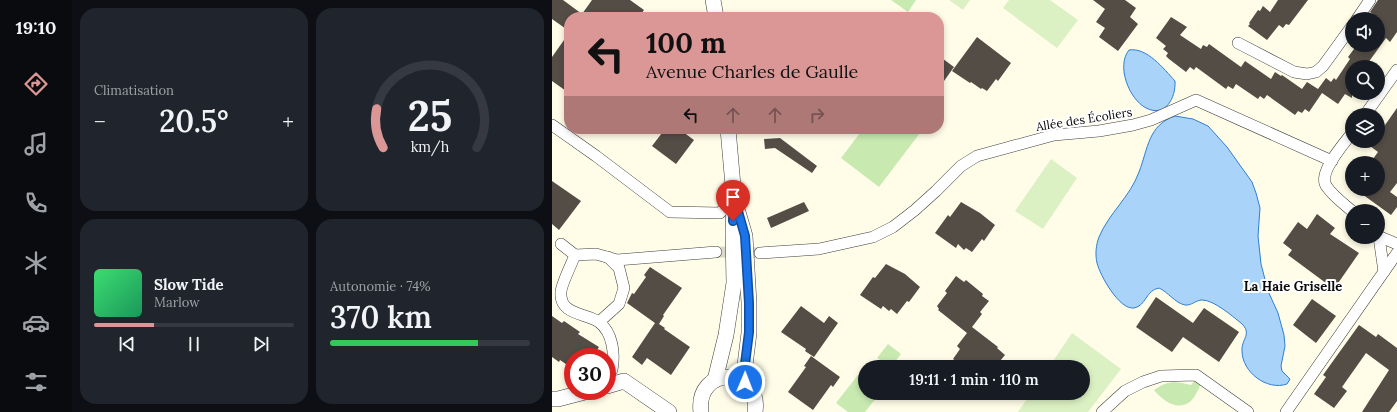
<!DOCTYPE html>
<html lang="fr">
<head>
<meta charset="utf-8">
<style>
  :root { --surface:#171b24; --page:#20242c; --text:#f1f3f6; --muted:#9ea1a6; --line:#363941; --accent:#da9795 }
  body { margin:0; font-family:Lora,serif; background:var(--page); color:var(--text); height:100vh; display:flex; flex-direction:column; font-size:15px; white-space:nowrap }
  * { box-sizing:border-box; margin:0 }
  p { font-size:13px; color:var(--muted) }
  .icon { flex:none; width:22px; height:22px; fill:none; stroke:currentColor; stroke-width:2; stroke-linecap:round; stroke-linejoin:round }
  .map { position:relative; flex:1; overflow:hidden }
  .side { display:flex; flex-direction:column; gap:8px; padding:8px; background:#0d0f14; width:480px }
  .side>* { flex:none }
  .hud { position:absolute; left:12px; top:12px; width:380px; height:122px; border-radius:16px; box-shadow:0 2px 6px #0003; background:#da9795; color:#111; overflow:hidden }
  .tools { position:absolute; left:793px; top:12px; display:grid; gap:8px }
  .tools a { display:grid; place-items:center; width:40px; height:40px; border-radius:50%; background:var(--surface); box-shadow:0 2px 6px #0003; font-size:20px }
  .speed { position:absolute; left:12px; top:348px; display:flex; gap:8px; font-size:20px; font-weight:700; text-align:center }
  .speed>* { display:grid; place-content:center; width:52px; height:52px; border-radius:50%; background:var(--surface); box-shadow:0 2px 6px #0003; line-height:1 }
  .speed .limit { border:6px solid #d22; background:#fff; color:#111 }
  .pin { position:absolute; display:grid; place-items:center; width:34px; height:34px; color:#fff; margin:-41px -17px; border-radius:50% 50% 50% 0; rotate:-45deg; box-shadow:0 0 4px #0007 }
  .pin .icon { rotate:45deg }
  .me { position:absolute; width:44px; margin:-22px; rotate:1deg; stroke-linejoin:round; filter:drop-shadow(0 0 3px #0008) }
  .turn { display:flex; align-items:center; gap:14px; height:84px; padding:0 16px; font-size:18px }
  .turn .icon { width:52px; height:52px; stroke-width:2.5 }
  .turn b { display:block; font-size:28px; line-height:34px }
  .lanes { display:flex; align-items:center; height:38px; padding:0 16px; background:#0003; justify-content:center; gap:20px; direction:ltr }
  .lanes .off { opacity:.35 }
  .big { font-size:30px; font-weight:600; line-height:1.1 }
  .side .widget { flex:1; display:flex; flex-direction:column; justify-content:center; gap:6px; min-width:0; padding:0 14px; border-radius:16px; background:var(--page) }
  .side .dial { align-items:center; gap:0 }
  .dial svg { height:104px; overflow:visible; fill:none; stroke:var(--line); stroke-width:7; stroke-linecap:round; text-anchor:middle }
  .dial text { fill:var(--text); stroke:none }
  .song { display:flex; align-items:center; gap:12px }
  .cover { width:48px; height:48px; border-radius:6px; background:linear-gradient(135deg,hsl(140 70% 55%),hsl(150 70% 35%)) }
  .played { height:4px; border-radius:2px; background:linear-gradient(90deg,var(--accent) 30%,var(--line) 30%) }
  .keys { display:flex; justify-content:space-around; direction:ltr }
  .heat { display:flex; justify-content:space-between; align-items:center; font-size:22px; direction:ltr }
  .charge { height:6px; border-radius:3px; background:linear-gradient(90deg,#34c759 74%,var(--line) 0) }
  .side .tiles { flex:1; display:grid; gap:8px; grid-template-columns:repeat(2,1fr) }
  .trip { position:absolute; left:306px; top:360px; width:232px; height:40px; border-radius:20px; background:var(--surface); box-shadow:0 2px 6px #0003; font-weight:600; line-height:40px; text-align:center }
  main { display:flex; flex:1; min-height:0 }
  .dock { display:flex; flex-direction:column; width:72px; justify-content:space-around; align-items:center; background:#090b0e; color:var(--muted) }
  .dock .icon { width:28px; height:28px }
  .dock .active { color:var(--accent) }
  .dock b { font-size:18px; color:var(--text) }
  .map>svg:first-child { display:block }
  .green { fill:#c8eab1 }
  .pitch { fill:#dcf1c3 }
  .water { fill:#aad3f9; stroke:#2e7fd3 }
  .building { fill:#534d46 }
  .lines { fill:none; stroke-linecap:round; stroke-linejoin:round }
  .pedestrian-tunnel { stroke:#dad9c7; stroke-width:11; stroke-dasharray:11 5.5; stroke-linecap:butt }
  .pedestrian-casing { stroke:#3d3d3d; stroke-width:12 }
  .minor-casing { stroke:#3d3d3d; stroke-width:16 }
  .pedestrian { stroke:#fff; stroke-width:11 }
  .minor { stroke:#fff; stroke-width:15 }
  .route-casing { stroke:#114b97; stroke-width:10 }
  .route { stroke:#1a73e8; stroke-width:7 }
  .labels { text-anchor:middle; dominant-baseline:central; stroke-width:4; stroke-linejoin:round; paint-order:stroke }
  .street-label { font-size:12px; fill:#0a0a0a; stroke:#fff }
  .neighbourhood-label { font-size:13px; font-weight:bold; fill:#0a0a0a; stroke:#fff }
</style>
</head>
<body>
<main>
<nav class="dock">
<b>19:10</b>
<svg class="icon active" aria-label="directions" viewBox="0 0 24 24"><path d="M12 3l9 9-9 9-9-9zM9 14v-3h6M13 9l2 2-2 2"/></svg>
<svg class="icon" aria-label="music" viewBox="0 0 24 24"><path d="M9 18V5l10-2v13"/><circle cx="6" cy="18" r="3"/><circle cx="16" cy="16" r="3"/></svg>
<svg class="icon" aria-label="phone" viewBox="0 0 24 24"><path d="M5 4h4l2 5-3 2q2 4 5 5l2-3 5 2v4C11 20 4 13 5 4z"/></svg>
<svg class="icon" aria-label="climate" viewBox="0 0 24 24"><path d="M12 3v18M4 7l16 10M4 17L20 7"/></svg>
<svg class="icon" aria-label="car" viewBox="0 0 24 24"><path d="M5 17H2v-5l4-1 3-4h7l3 4 3 1v5h-3M9 17h6M6 11h13"/><circle cx="7" cy="17" r="2"/><circle cx="17" cy="17" r="2"/></svg>
<svg class="icon" aria-label="filters" viewBox="0 0 24 24"><path d="M4 7h16M4 17h16"/><circle cx="9" cy="7" r="2"/><circle cx="15" cy="17" r="2"/></svg>
</nav>
<section class="side">
<div class="tiles">
<div class="widget"><p>Climatisation</p>
<div class="heat"><a>−</a><b class="big">20.5°</b><a>+</a></div>
</div>
<div class="widget dial"><svg viewBox="0 0 100 80">
<path d="M14 69A42 42 0 1 1 86 69"/>
<path d="M14 69A42 42 0 0 1 9 39" stroke="#da9795"/>
<text x="50" y="56" font-size="32" font-weight="700">25</text>
<text x="50" y="72" font-size="11">km/h</text>
</svg></div>
<div class="widget">
<div class="song"><i class="cover"></i><div><b>Slow Tide</b><p>Marlow</p></div></div>
<div class="played"></div>
<div class="keys"><svg class="icon" aria-label="previous" viewBox="0 0 24 24"><path d="M18 5L8 12l10 7zM5 5v14"/></svg><svg class="icon" aria-label="pause" viewBox="0 0 24 24"><path d="M8 5v14M16 5v14"/></svg><svg class="icon" aria-label="next" viewBox="0 0 24 24"><path d="M6 5l10 7-10 7zM19 5v14"/></svg></div>
</div>
<div class="widget"><p>Autonomie · 74%</p><b class="big">370 km</b><div class="charge"></div></div>
</div>
</section>
<div class="map">
<svg width="845" height="412" viewBox="0 0 845 412">
  <rect width="100%" height="100%" fill="#fffde8"/>
  <g class="green">
    <polygon points="339,0 364,0 356,12"/>
    <polygon points="311,129 363,129 368,133 327,187 289,158"/>
    <polygon points="336,344 349,354 339,367 337,367 325,358"/>
    <polygon points="306,375 313,380 313,393 328,393 313,412 296,412 284,403"/>
    <path d="M 643,380 L 649,384 C 646,390 643,397 639,401 C 626,412 611,401 602,390 C 616,380 623,381 639,385 Z"/>
  </g>
  <g class="pitch">
    <polygon points="397,0 418,0 411,10"/>
    <polygon points="457,0 498,0 526,20 505,48 451,8"/>
    <polygon points="499,159 525,178 491,229 463,211"/>
    <polygon points="520,333 569,369 536,412 466,412 479,393 531,393 531,367 497,367"/>
  </g>
  <g class="water">
    <path d="M 577,50 C 595,47 612,69 623,81 C 624,97 614,118 594,108 C 577,99 564,66 577,50 Z"/>
    <path d="M 623,116 L 641,119 L 656,126 L 675,147 L 700,182 L 704,193 L 708,208 L 706,236 L 709,264 L 716,291 L 726,313 L 732,335 L 733,346 L 729,366 L 730,371 L 738,379 L 735,384 C 715,391 690,372 690,351 C 689,339 701,334 689,323 C 680,316 662,300 650,300 C 644,300 639,306 633,305 C 623,303 616,292 607,288 C 594,290 594,306 582,308 C 567,310 548,275 545,263 C 543,254 544,245 547,237 C 557,213 578,197 587,172 C 596,149 596,125 623,116 Z"/>
  </g>
  <g class="building">
    <polygon points="0,0 11,0 30,14 40,0 78,0 92,10 87,17 17,17 17,31 0,19"/>
    <polygon points="541,0 573,0 584,8 578,17 586,24 566,51 547,37 553,28 544,22 553,9"/>
    <polygon points="726,0 756,0 737,25 734,24 731,28 727,25 715,40 696,26 698,24 697,23 706,10 708,11 711,6 718,12"/>
    <polygon points="826,0 845,0 845,32 838,42 834,38 813,67 800,67 800,98 793,94 786,104 770,93 757,112 753,109 750,113 746,111 743,115 715,95 712,99 708,96 706,99 684,84 681,89 676,86 674,89 644,67 642,70 638,67 634,72 617,59 614,56 616,53 611,49 614,46 604,38 619,17 635,27 628,35 649,49 651,45 655,47 657,44 689,67 693,61 719,79 723,72 729,76 730,75 750,89 755,82 766,89 774,78 779,82 782,78 784,80 798,59 796,57 805,45 826,45 826,17 818,12"/>
    <polygon points="17,33 17,93 0,81 0,57"/>
    <polygon points="425,37 459,63 446,81 444,79 435,91 430,88 429,89 419,82 418,83 400,71"/>
    <polygon points="387,56 402,67 387,88"/>
    <polygon points="845,108 845,183 838,192 845,197 845,207 839,215 803,189 826,189 826,163 818,163 826,152 818,146 821,141 826,141 826,135"/>
    <polygon points="113,129 127,129 142,140 124,164 100,146"/>
    <polygon points="228,138 265,166 260,173 223,148 213,149 212,139"/>
    <polygon points="0,181 29,201 7,230 0,224"/>
    <polygon points="252,202 257,211 219,228 215,218"/>
    <polygon points="409,202 428,213 443,225 432,241 430,239 420,252 414,248 412,250 406,244 404,248 383,233 396,215 398,217"/>
    <polygon points="765,214 783,228 778,234 807,253 782,289 736,255 740,250 731,243 746,222 755,229"/>
    <polygon points="334,264 353,274 368,287 357,302 355,301 345,314 339,309 337,311 331,306 329,309 308,295 321,277 323,278"/>
    <polygon points="98,267 130,288 111,315 112,316 107,324 113,328 112,329 138,347 119,375 95,358 90,365 80,357 103,323 75,303 80,293 82,294 94,277 92,275"/>
    <polygon points="404,276 412,282 414,280 431,294 430,296 437,301 428,312 430,314 420,327 446,347 445,348 453,355 443,367 411,367 401,359 408,349 405,346 415,333 386,310 387,309 385,306 395,293 393,291"/>
    <polygon points="604,297 641,323 652,308 687,332 667,362 631,337 620,352 584,327"/>
    <polygon points="760,299 784,316 764,343 741,325"/>
    <polygon points="249,306 272,323 277,316 286,323 262,357 253,351 254,349 229,332"/>
    <polygon points="0,316 10,323 12,321 28,332 26,334 47,347 40,357 21,357 21,369 8,360 7,362 0,357"/>
    <polygon points="807,325 824,337 826,334 845,348 845,401 837,412 810,412 837,370 814,353 790,387 795,391 782,408 762,394 774,377 771,375"/>
    <polygon points="259,356 288,377 281,387 279,385 261,410 236,392 254,367 252,366"/>
  </g>
  <g class="lines">
    <polyline class="pedestrian-tunnel" points="164,252 208,253"/>
    <defs>
      <g id="pedestrian">
        <polyline points="805,19 818,0"/>
        <polyline points="686,43 742,72 755,74 764,72 771,66 800,26"/>
        <polyline points="813,115 845,70"/>
        <polyline points="0,125 44,156 118,212 168,213 182,197"/>
        <path d="M 800,133 C 792,144 764,174 775,187 C 781,196 792,204 800,211"/>
        <polyline points="826,236 845,244"/>
        <polyline points="827,237 832,272"/>
        <path d="M 9,244 L 23,255 C 20,263 9,285 9,292 C 7,315 34,313 47,322 C 61,333 63,354 60,370"/>
        <polyline points="208,253 267,249 321,237 341,227 363,210 384,191 409,166 425,156 502,135 547,131 581,125 599,120 644,100 780,161"/>
        <polyline points="23,255 44,254 65,260 164,252"/>
        <polyline points="47,322 67,304 72,288 67,268 56,257"/>
        <polyline points="550,412 573,391 591,382 609,376 644,375 696,412"/>
        <polyline points="734,412 845,253"/>
      </g>
      <g id="minor">
        <polyline points="161,0 164,17"/>
        <polyline points="186,212 193,236 197,303 197,333 193,365 193,382"/>
        <polyline points="163,380 174,335 182,283 181,233 182,197 176,129"/>
        <polyline points="55,386 72,381 117,412"/>
        <polyline points="0,399 6,399 37,391"/>
        <path d="M 149,412 C 143,365 210,366 203,412"/>
      </g>
    </defs>
    <use href="#pedestrian" class="pedestrian-casing"/>
    <use href="#minor" class="minor-casing"/>
    <use href="#pedestrian" class="pedestrian"/>
    <use href="#minor" class="minor"/>
  </g>
  <g class="lines">
    <defs>
      <polyline id="route" points="181,221 182,197 193,236 197,303 197,332 193,364 193,382"/>
    </defs>
    <use href="#route" class="route-casing"/>
    <use href="#route" class="route"/>
  </g>
  <g class="labels">
    <g class="street-label">
      <text transform="translate(532 119) rotate(-9)">Allée des Écoliers</text>
    </g>
    <g class="neighbourhood-label">
      <text x="741" y="286">La Haie Griselle</text>
    </g>
  </g>
</svg>
<div class="tools">
<a><svg class="icon" aria-label="sound" viewBox="0 0 24 24"><path d="M4 9h4l5-4v14l-5-4H4zM17 9q2 3 0 6"/></svg></a>
<a><svg class="icon" aria-label="search" viewBox="0 0 24 24"><circle cx="10" cy="10" r="6"/><path d="M15 15l6 6"/></svg></a>
<a><svg class="icon" aria-label="layers" viewBox="0 0 24 24"><path d="M12 4l9 5-9 5-9-5zM3 14l9 5 9-5"/></svg></a>
<a>+</a>
<a>−</a>
</div>
<div class="speed"><div class="limit">30</div></div>
<div class="pin" style="left:181px;top:221px;background:#d93025"><svg class="icon" aria-label="arrive" viewBox="0 0 24 24"><path d="M6 21V4h12l-3 4 3 4H6"/></svg></div>
<svg class="me" style="left:193px;top:382px" viewBox="-20 -20 40 40"><circle r="17" fill="#1a73e8" stroke="#fff" stroke-width="3"/><path d="M0-11L8 9 0 5-8 9z" fill="#fff"/></svg>
<div class="trip">19:11 · 1 min · 110 m</div>
<div class="hud">
<div class="turn"><svg class="icon" aria-label="left" viewBox="0 0 24 24"><path d="M17 20v-9H6M10 6l-5 5 5 5"/></svg><div><b>100 m</b>Avenue Charles de Gaulle</div></div>
<div class="lanes"><svg class="icon" aria-label="left" viewBox="0 0 24 24"><path d="M17 20v-9H6M10 6l-5 5 5 5"/></svg><svg class="icon off" aria-label="ahead" viewBox="0 0 24 24"><path d="M12 20V5M6 11l6-6 6 6"/></svg><svg class="icon off" aria-label="ahead" viewBox="0 0 24 24"><path d="M12 20V5M6 11l6-6 6 6"/></svg><svg class="icon off" aria-label="right" viewBox="0 0 24 24"><path d="M7 20v-9h11M14 6l5 5-5 5"/></svg></div>
</div>
</div>
</main>
</body>
</html>
